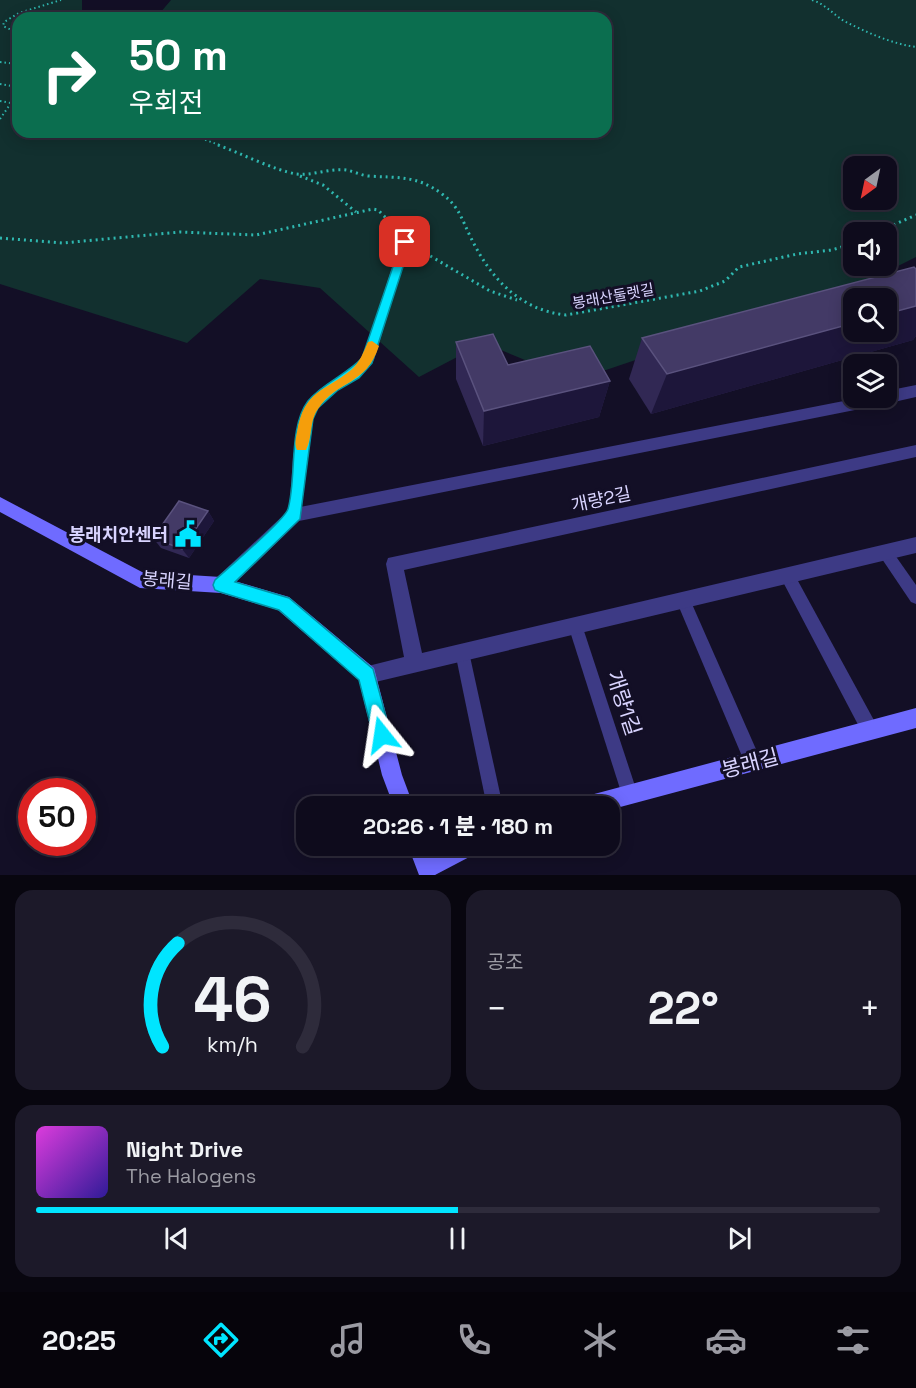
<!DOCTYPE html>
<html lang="ko">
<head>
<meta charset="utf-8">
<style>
  :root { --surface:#0e0b1c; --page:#1c1929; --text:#f1f3f6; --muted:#9b9ba3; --line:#2e2b3b; --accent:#00e5ff }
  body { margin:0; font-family:"Space Grotesk","Noto Sans KR",sans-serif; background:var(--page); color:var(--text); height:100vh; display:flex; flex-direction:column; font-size:22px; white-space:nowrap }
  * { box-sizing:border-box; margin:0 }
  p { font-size:20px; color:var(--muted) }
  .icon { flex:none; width:33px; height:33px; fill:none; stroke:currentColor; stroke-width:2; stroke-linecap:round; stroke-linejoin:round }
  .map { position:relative; height:875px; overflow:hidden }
  .panel { display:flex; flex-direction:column; gap:15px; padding:15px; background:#08060f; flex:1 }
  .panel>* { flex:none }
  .top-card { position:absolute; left:12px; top:12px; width:600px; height:126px; border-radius:18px; box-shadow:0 3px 15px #0003,0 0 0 2px var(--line); background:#0b6e4f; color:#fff; overflow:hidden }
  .needle { width:39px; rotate:213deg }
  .fabs { position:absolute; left:843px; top:156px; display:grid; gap:12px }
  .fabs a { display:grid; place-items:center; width:54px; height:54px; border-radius:12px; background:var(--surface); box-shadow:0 3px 15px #0003,0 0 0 2px var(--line); font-size:30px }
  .speed { position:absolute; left:18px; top:778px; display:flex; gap:12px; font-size:30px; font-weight:700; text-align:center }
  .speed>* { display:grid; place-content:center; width:78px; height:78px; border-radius:50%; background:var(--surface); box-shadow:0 3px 15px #0003,0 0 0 2px var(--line); line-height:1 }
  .speed .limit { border:9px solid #d22; background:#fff; color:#111 }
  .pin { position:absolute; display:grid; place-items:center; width:51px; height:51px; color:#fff; margin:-26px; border-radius:12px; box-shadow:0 3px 9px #0006 }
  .me { position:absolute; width:66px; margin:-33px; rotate:345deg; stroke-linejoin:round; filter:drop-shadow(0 0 4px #0008) }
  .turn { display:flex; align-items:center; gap:21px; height:126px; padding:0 18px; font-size:27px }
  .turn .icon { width:78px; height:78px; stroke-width:2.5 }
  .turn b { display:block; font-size:42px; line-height:51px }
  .big { font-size:45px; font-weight:800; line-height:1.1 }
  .panel .tile { flex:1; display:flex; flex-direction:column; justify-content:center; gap:9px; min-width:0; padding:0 21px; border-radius:18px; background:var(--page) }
  .panel .dial { align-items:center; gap:0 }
  .dial svg { height:156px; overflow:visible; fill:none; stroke:var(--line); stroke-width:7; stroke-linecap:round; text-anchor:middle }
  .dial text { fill:var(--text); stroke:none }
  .song { display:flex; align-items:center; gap:18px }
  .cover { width:72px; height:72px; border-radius:9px; background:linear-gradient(135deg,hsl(300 70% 55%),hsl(250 70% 35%)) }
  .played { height:6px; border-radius:3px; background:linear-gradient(90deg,var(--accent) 50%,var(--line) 50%) }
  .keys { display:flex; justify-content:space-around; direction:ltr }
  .heat { display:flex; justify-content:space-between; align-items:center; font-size:33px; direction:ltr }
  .panel .tiles { flex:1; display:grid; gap:15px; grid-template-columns:1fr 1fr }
  .tile:last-child { grid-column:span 2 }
  .trip { position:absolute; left:296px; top:796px; width:324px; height:60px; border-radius:18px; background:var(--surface); box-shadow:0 3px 15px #0003,0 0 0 2px var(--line); font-weight:800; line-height:60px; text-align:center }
  .dock { display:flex; height:96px; justify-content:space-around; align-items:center; background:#06040b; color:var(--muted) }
  .dock .icon { width:42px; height:42px }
  .dock .selected { color:var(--accent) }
  .dock b { font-size:27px; color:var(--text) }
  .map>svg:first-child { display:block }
  .green { fill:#12302f; fill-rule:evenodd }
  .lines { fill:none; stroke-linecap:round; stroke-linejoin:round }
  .path-far1 { stroke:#2fb8b0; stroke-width:2; stroke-dasharray:1.5 3; stroke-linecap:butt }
  .path { stroke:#2fb8b0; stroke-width:3; stroke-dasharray:2 4; stroke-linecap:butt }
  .service { fill:#3d3a85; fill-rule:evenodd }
  .minor { fill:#3d3a85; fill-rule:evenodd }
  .secondary { fill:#6f6bff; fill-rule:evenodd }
  .wall { fill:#312854 }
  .shaded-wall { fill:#1d163a }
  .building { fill:#433a66; stroke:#5a527e; stroke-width:1.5 }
  .route { fill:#00e5ff; stroke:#0095a6; stroke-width:1.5 }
  .slow { fill:#f59e0b }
  .labels { text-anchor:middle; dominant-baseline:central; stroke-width:6; stroke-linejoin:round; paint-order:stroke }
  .far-street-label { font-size:15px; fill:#d9d4ff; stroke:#130f26 }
  .street-label { font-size:18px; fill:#d9d4ff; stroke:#130f26 }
  .poi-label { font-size:18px; font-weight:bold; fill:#d9d4ff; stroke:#130f26; text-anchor:end }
  .near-street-label { font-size:21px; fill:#d9d4ff; stroke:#130f26 }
</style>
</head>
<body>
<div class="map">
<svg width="916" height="875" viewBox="0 0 916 875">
  <rect width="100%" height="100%" fill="#130f26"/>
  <path class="green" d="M 0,0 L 82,0 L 82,15 L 160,13 L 171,0 L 916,0 L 916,257 L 866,282 L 606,370 L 554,372 L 484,343 L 419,377 L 320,288 L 260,279 L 187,343 L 0,284 ZM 18,18 L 606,18 L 606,132 L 18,132 ZM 854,166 L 886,166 L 886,200 L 854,200 ZM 854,232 L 886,232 L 886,266 L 854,266 Z"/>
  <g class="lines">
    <g class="path-far1">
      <path d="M 812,0 C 825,4 833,14 844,21 C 866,32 892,44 916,47"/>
      <polyline points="18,33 3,26 4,22 19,13 61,0"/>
      <polyline points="0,62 18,64"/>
      <polyline points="0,84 18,87"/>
      <polyline points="0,101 11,103"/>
      <polyline points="0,119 11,103 18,100"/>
      <polyline points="184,132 222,146"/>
    </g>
    <g class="path">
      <path d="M 218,145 C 240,153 274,170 296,174 C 312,176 330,168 346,170 C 353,171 360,175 368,176 C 397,178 417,175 442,194 C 459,206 462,220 471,238 C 491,279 520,310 566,315 L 700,291 L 725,281 L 739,267 L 797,254 L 832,250 L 854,243"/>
      <polyline points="300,176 323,185 356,212"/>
      <polyline points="877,232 916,215"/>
      <polyline points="0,238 63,243 180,232 256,235 373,209 378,210 392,224 389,232 392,235"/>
      <polyline points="420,250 490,291 517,300"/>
    </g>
    <g class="service">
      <path d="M 405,239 L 410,242 L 374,360 C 362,377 341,385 326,398 C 300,421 303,482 301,515 L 300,519 L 295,521 L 290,519 L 289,515 L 293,457 L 302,413 L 315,394 L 363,358 L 400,242 Z"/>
      <polygon points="885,546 890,548 916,585 916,604 911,602 880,556 878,552 880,548"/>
      <polygon points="787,569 792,570 876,724 878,730 876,736 870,738 864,736 782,580 780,575 782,570"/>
      <polygon points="683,593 688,595 759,756 761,762 759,768 753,770 747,768 676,600 678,595"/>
      <polygon points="575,618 580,620 582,625 638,795 636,801 630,803 624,801 622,795 568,625 570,620"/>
      <polygon points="462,645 467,647 469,652 503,807 487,807 455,652 457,647"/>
    </g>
    <g class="minor">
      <polygon points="916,385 916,397 885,404 299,521 227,591 221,593 215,591 212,585 215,579 289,510 295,508 859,398 886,398 886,391"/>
      <polygon points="916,445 916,457 404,570 422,653 916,537 916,553 367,684 360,682 358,675 360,668 404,657 386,564 388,558"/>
    </g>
    <g class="secondary">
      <polygon points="0,497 142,572 221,577 289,597 374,668 402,775 414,807 394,807 382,775 359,680 278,610 221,593 140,588 0,512"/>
      <polygon points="916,708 916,728 609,810 609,807 573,807 576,800 583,797"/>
      <polygon points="408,846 430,846 432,853 445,846 478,846 475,854 435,875 419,875"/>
    </g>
  </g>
  <g class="wall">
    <polygon points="916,269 916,336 913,340 651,414 629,379 642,338"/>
    <polygon points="456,342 508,365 610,381 599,417 483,446 456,379"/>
    <polygon points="208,511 214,521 189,558 161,548 153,538"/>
  </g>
  <g class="shaded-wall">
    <polygon points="916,306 916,336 913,340 651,414 667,374 854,323 854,332 886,332 886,314"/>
    <polygon points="610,381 599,417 483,446 484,411"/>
    <polygon points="208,511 214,521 189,558 182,549"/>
  </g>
  <g class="building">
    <polygon points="914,267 916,269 916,306 886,314 886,298 854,298 854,323 667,374 642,338"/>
    <polygon points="493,334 508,365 590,346 610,381 484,411 456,342"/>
    <polygon points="179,501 208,511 182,549 153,538"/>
  </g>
  <path class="route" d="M 402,240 L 411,242 L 372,363 L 359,378 L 338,390 L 318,408 L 313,419 L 300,519 L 235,582 L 289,598 L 373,669 L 391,735 L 388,741 L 382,744 L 376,741 L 373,735 L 359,680 L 279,610 L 220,592 L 215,590 L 213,585 L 215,580 C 227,569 285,520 288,509 C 297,478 288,428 308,401 C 323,383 346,375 362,358 Z"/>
  <path class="slow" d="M 372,341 L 379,346 C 366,386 337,380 318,409 C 309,421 313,437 306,450 L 297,450 C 294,444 296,438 297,432 C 304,390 324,392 351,370 C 360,362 363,353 368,342 Z"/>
  <defs>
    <symbol id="civic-bare" viewBox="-9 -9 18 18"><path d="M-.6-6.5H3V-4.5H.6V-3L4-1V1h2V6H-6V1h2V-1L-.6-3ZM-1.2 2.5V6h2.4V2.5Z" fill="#00e5ff" stroke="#130f26" stroke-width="2.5" paint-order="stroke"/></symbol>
  </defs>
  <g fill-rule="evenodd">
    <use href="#civic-bare" x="169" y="515" width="38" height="38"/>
  </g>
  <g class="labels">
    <g class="far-street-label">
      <text transform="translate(613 296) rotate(-10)">봉래산둘렛길</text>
    </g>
    <g class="street-label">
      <text transform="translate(601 499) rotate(-12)">개량2길</text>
      <text transform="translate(167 580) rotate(5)">봉래길</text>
    </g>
    <g class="poi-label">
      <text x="168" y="534">봉래치안센터</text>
    </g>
    <g class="near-street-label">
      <text transform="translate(624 703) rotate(72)">개량1길</text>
      <text transform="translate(750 763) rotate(-15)">봉래길</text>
    </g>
  </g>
</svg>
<div class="fabs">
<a><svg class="needle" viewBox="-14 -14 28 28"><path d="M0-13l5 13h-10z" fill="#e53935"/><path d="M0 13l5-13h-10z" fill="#9b9ba3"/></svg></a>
<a><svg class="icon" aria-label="sound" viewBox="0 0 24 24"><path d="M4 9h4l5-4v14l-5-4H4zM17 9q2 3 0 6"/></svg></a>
<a><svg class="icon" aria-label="search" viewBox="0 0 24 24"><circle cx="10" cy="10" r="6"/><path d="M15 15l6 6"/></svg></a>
<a><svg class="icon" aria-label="layers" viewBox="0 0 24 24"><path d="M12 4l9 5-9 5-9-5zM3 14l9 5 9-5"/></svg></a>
</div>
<div class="speed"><div class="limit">50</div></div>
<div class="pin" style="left:405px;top:242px;background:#d93025"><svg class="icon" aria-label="arrive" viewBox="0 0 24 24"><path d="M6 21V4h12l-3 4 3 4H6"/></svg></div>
<svg class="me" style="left:382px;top:735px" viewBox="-20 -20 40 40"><path d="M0-17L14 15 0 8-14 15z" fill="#00e5ff" stroke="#fff" stroke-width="4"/></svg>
<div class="trip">20:26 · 1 분 · 180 m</div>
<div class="top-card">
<div class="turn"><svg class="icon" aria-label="right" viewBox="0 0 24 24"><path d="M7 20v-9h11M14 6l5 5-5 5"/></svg><div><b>50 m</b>우회전</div></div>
</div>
</div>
<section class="panel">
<div class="tiles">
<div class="tile dial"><svg viewBox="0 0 100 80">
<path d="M14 69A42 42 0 1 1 86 69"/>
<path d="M14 69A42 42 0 0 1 22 16" stroke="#00e5ff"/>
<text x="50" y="56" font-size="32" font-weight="700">46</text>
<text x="50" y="72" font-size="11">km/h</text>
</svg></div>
<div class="tile"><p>공조</p>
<div class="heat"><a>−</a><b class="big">22°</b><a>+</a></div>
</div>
<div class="tile">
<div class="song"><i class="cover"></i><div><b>Night Drive</b><p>The Halogens</p></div></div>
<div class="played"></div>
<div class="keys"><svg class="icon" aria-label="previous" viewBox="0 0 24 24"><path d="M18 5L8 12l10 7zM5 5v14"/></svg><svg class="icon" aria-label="pause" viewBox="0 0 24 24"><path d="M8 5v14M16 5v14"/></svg><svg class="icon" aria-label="next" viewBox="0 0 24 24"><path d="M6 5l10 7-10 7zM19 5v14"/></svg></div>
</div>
</div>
</section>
<nav class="dock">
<b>20:25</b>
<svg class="icon selected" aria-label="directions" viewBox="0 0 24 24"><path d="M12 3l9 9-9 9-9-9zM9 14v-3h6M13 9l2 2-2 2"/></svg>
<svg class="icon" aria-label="music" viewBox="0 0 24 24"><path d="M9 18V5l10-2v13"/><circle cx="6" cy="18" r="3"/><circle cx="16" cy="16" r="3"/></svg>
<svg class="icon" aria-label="phone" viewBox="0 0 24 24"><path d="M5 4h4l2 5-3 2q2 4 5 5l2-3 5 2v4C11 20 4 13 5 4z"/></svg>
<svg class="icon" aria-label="climate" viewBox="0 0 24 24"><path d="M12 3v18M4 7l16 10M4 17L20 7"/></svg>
<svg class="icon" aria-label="car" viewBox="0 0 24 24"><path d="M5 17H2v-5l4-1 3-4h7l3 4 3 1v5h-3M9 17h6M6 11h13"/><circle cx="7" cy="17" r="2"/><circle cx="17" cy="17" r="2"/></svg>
<svg class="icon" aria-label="filters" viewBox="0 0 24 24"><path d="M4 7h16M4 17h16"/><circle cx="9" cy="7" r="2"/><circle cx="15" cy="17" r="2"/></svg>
</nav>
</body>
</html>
